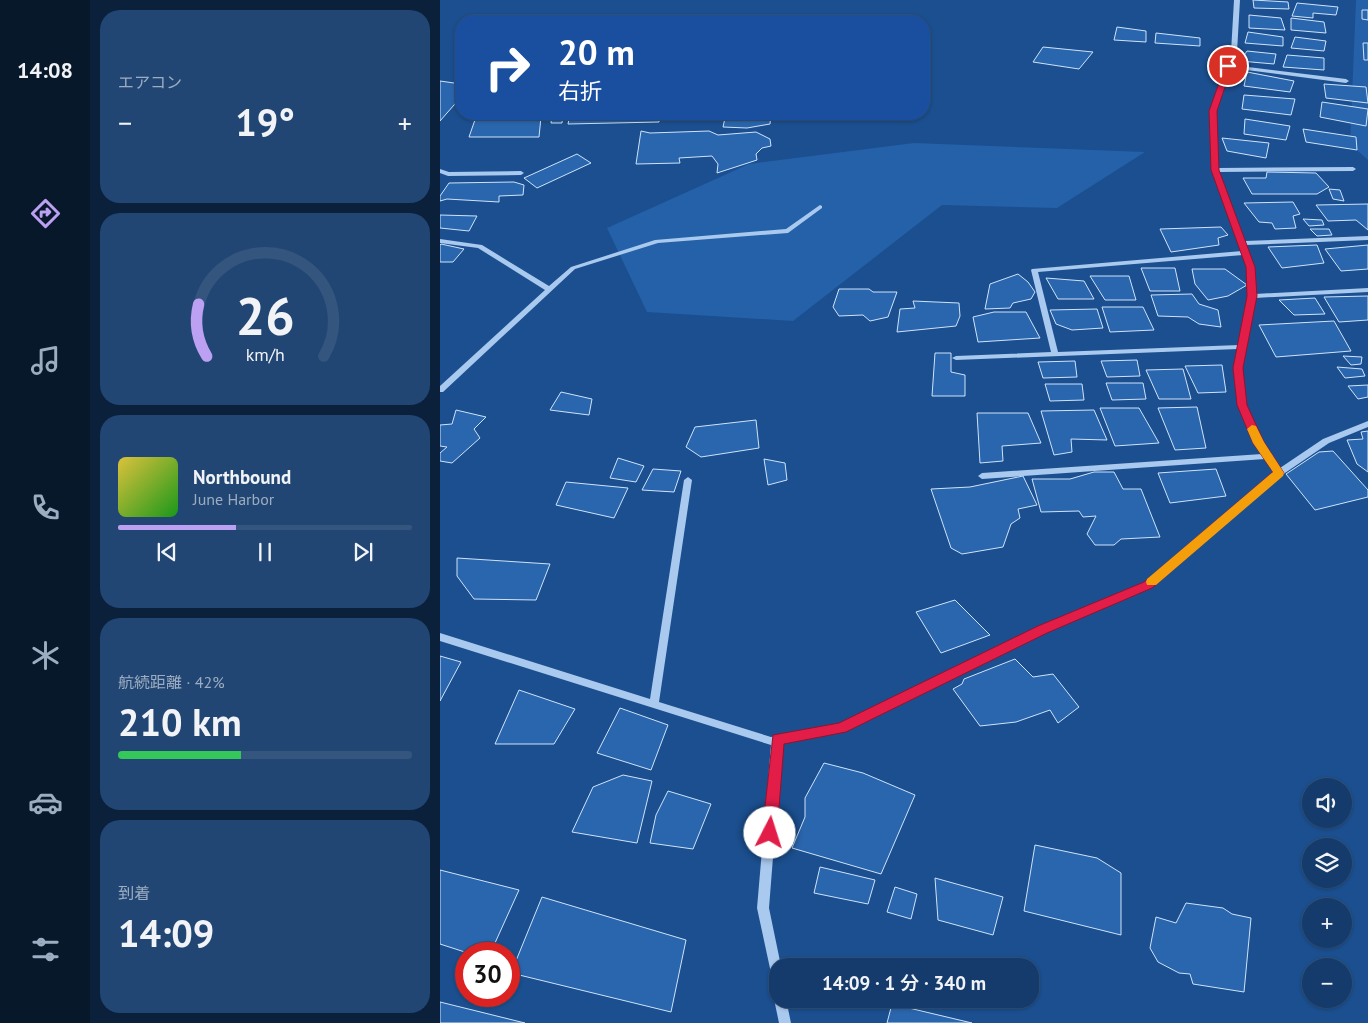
<!DOCTYPE html>
<html lang="ja">
<head>
<meta charset="utf-8">
<style>
  :root { --surface:#143b6b; --page:#214673; --text:#f1f3f6; --muted:#9dadc1; --line:#33557e; --accent:#bca0f2 }
  body { margin:0; font-family:"PT Sans","Noto Sans JP",sans-serif; background:var(--page); color:var(--text); height:100vh; display:flex; flex-direction:column; font-size:19px; white-space:nowrap }
  * { box-sizing:border-box; margin:0 }
  p { font-size:16px; color:var(--muted) }
  .icon { flex:none; width:28px; height:28px; fill:none; stroke:currentColor; stroke-width:2; stroke-linecap:round; stroke-linejoin:round }
  .map { position:relative; flex:1; overflow:hidden }
  .side { display:flex; flex-direction:column; gap:10px; padding:10px; background:#0b203b; width:350px }
  .side>* { flex:none }
  .hud { position:absolute; left:15px; top:15px; width:475px; height:105px; border-radius:20px; box-shadow:0 1px 4px #0004,0 0 0 1px var(--line); background:#1a4fa0; color:#fff; overflow:hidden }
  .controls { position:absolute; left:862px; top:778px; display:grid; gap:10px }
  .controls a { display:grid; place-items:center; width:50px; height:50px; border-radius:50%; background:var(--surface); box-shadow:0 1px 4px #0004,0 0 0 1px var(--line); font-size:25px }
  .speed { position:absolute; left:15px; top:942px; display:flex; gap:10px; font-size:25px; font-weight:700; text-align:center }
  .speed>* { display:grid; place-content:center; width:65px; height:65px; border-radius:50%; background:var(--surface); box-shadow:0 1px 4px #0004,0 0 0 1px var(--line); line-height:1 }
  .speed .limit { border:8px solid #d22; background:#fff; color:#111 }
  .pin { position:absolute; display:grid; place-items:center; width:42px; height:42px; color:#fff; margin:-21px; border:2px solid #fff; border-radius:50%; box-shadow:0 1px 5px #0007 }
  .me { position:absolute; width:55px; margin:-28px; rotate:5deg; stroke-linejoin:round; filter:drop-shadow(0 0 4px #0008) }
  .turn { display:flex; align-items:center; gap:18px; height:105px; padding:0 20px; font-size:22px }
  .turn .icon { width:65px; height:65px; stroke-width:2.5 }
  .turn b { display:block; font-size:35px; line-height:42px }
  .big { font-size:38px; font-weight:600; line-height:1.1 }
  .side .card { flex:1; display:flex; flex-direction:column; justify-content:center; gap:8px; min-width:0; padding:0 18px; border-radius:20px; background:var(--page) }
  .side .dial { align-items:center; gap:0 }
  .dial svg { height:130px; overflow:visible; fill:none; stroke:var(--line); stroke-width:7; stroke-linecap:round; text-anchor:middle }
  .dial text { fill:var(--text); stroke:none }
  .song { display:flex; align-items:center; gap:15px }
  .cover { width:60px; height:60px; border-radius:8px; background:linear-gradient(135deg,hsl(50 70% 55%),hsl(120 70% 35%)) }
  .played { height:5px; border-radius:2px; background:linear-gradient(90deg,var(--accent) 40%,var(--line) 40%) }
  .keys { display:flex; justify-content:space-around; direction:ltr }
  .heat { display:flex; justify-content:space-between; align-items:center; font-size:28px; direction:ltr }
  .charge { height:8px; border-radius:4px; background:linear-gradient(90deg,#34c759 42%,var(--line) 0) }
  .trip { position:absolute; left:329px; top:958px; width:270px; height:50px; border-radius:20px; background:var(--surface); box-shadow:0 1px 4px #0004,0 0 0 1px var(--line); font-weight:600; line-height:50px; text-align:center }
  main { display:flex; flex:1; min-height:0 }
  .tabs { display:flex; flex-direction:column; width:90px; justify-content:space-around; align-items:center; background:#08182b; color:var(--muted) }
  .tabs .icon { width:35px; height:35px }
  .tabs .active { color:var(--accent) }
  .tabs b { font-size:22px; color:var(--text) }
  .map>svg:first-child { display:block }
  .green { fill:#2461a8 }
  .building { fill:#2a66ad; stroke:#cfe3fa }
  .lines { fill:none; stroke-linecap:round; stroke-linejoin:round }
  .minor { fill:#a9c9ee; fill-rule:evenodd }
  .route { fill:#e11d48; stroke:#92132f }
  .slow { fill:#f59e0b }
</style>
</head>
<body>
<main>
<nav class="tabs">
<b>14:08</b>
<svg class="icon active" aria-label="directions" viewBox="0 0 24 24"><path d="M12 3l9 9-9 9-9-9zM9 14v-3h6M13 9l2 2-2 2"/></svg>
<svg class="icon" aria-label="music" viewBox="0 0 24 24"><path d="M9 18V5l10-2v13"/><circle cx="6" cy="18" r="3"/><circle cx="16" cy="16" r="3"/></svg>
<svg class="icon" aria-label="phone" viewBox="0 0 24 24"><path d="M5 4h4l2 5-3 2q2 4 5 5l2-3 5 2v4C11 20 4 13 5 4z"/></svg>
<svg class="icon" aria-label="climate" viewBox="0 0 24 24"><path d="M12 3v18M4 7l16 10M4 17L20 7"/></svg>
<svg class="icon" aria-label="car" viewBox="0 0 24 24"><path d="M5 17H2v-5l4-1 3-4h7l3 4 3 1v5h-3M9 17h6M6 11h13"/><circle cx="7" cy="17" r="2"/><circle cx="17" cy="17" r="2"/></svg>
<svg class="icon" aria-label="filters" viewBox="0 0 24 24"><path d="M4 7h16M4 17h16"/><circle cx="9" cy="7" r="2"/><circle cx="15" cy="17" r="2"/></svg>
</nav>
<section class="side">
<div class="card"><p>エアコン</p>
<div class="heat"><a>−</a><b class="big">19°</b><a>+</a></div>
</div>
<div class="card dial"><svg viewBox="0 0 100 80">
<path d="M14 69A42 42 0 1 1 86 69"/>
<path d="M14 69A42 42 0 0 1 9 37" stroke="#bca0f2"/>
<text x="50" y="56" font-size="32" font-weight="700">26</text>
<text x="50" y="72" font-size="11">km/h</text>
</svg></div>
<div class="card">
<div class="song"><i class="cover"></i><div><b>Northbound</b><p>June Harbor</p></div></div>
<div class="played"></div>
<div class="keys"><svg class="icon" aria-label="previous" viewBox="0 0 24 24"><path d="M18 5L8 12l10 7zM5 5v14"/></svg><svg class="icon" aria-label="pause" viewBox="0 0 24 24"><path d="M8 5v14M16 5v14"/></svg><svg class="icon" aria-label="next" viewBox="0 0 24 24"><path d="M6 5l10 7-10 7zM19 5v14"/></svg></div>
</div>
<div class="card"><p>航続距離 · 42%</p><b class="big">210 km</b><div class="charge"></div></div>
<div class="card"><p>到着</p><b class="big">14:09</b></div>
</section>
<div class="map">
<svg width="928" height="1023" viewBox="0 0 928 1023">
  <rect width="100%" height="100%" fill="#1b4f8f"/>
  <g class="green">
    <polygon points="916,0 928,0 928,160 910,144"/>
    <polygon points="474,143 705,152 617,208 502,205 353,321 207,312 167,228 309,164"/>
  </g>
  <g class="building">
    <polygon points="813,0 848,2 849,9 814,8"/>
    <polygon points="857,3 898,7 896,15 873,13 873,18 852,16"/>
    <polygon points="922,10 928,10 928,20 922,19"/>
    <polygon points="809,15 841,18 845,30 809,28"/>
    <polygon points="851,18 884,22 886,33 851,30"/>
    <polygon points="677,27 706,31 706,42 674,40"/>
    <polygon points="808,32 843,37 843,46 805,43"/>
    <polygon points="716,33 760,38 760,46 715,43"/>
    <polygon points="855,37 886,41 884,51 851,48"/>
    <polygon points="923,43 928,43 928,60 924,60"/>
    <polygon points="603,47 653,52 639,69 593,62"/>
    <polygon points="807,51 836,54 834,64 800,61"/>
    <polygon points="847,55 884,58 884,70 843,67"/>
    <polygon points="807,72 854,81 850,92 804,86"/>
    <polygon points="0,81 21,84 21,97 0,121"/>
    <polygon points="884,84 926,87 928,103 886,98"/>
    <polygon points="804,95 855,99 851,115 802,109"/>
    <polygon points="882,102 928,109 926,126 880,117"/>
    <polygon points="37,114 123,114 122,123 111,123 112,114 101,117 99,137 29,137"/>
    <polygon points="130,114 219,114 219,122 128,124"/>
    <polygon points="228,114 331,114 330,124 307,128 283,127 285,118 227,117"/>
    <polygon points="805,119 850,126 846,140 804,134"/>
    <polygon points="863,129 916,137 917,150 866,142"/>
    <polygon points="201,131 210,133 269,131 278,135 316,132 330,139 331,146 322,148 316,154 317,160 277,173 278,164 272,156 239,158 240,163 196,164"/>
    <polygon points="782,138 829,143 826,158 787,151"/>
    <polygon points="137,154 151,163 97,188 84,178"/>
    <polygon points="827,172 876,173 889,187 877,194 812,194 803,178 826,178"/>
    <polygon points="74,182 84,185 83,195 59,196 59,202 7,199 0,201 0,196 9,183"/>
    <polygon points="889,189 900,190 904,201 893,199"/>
    <polygon points="853,202 860,214 853,216 856,228 835,229 832,223 819,222 804,203"/>
    <polygon points="928,204 928,230 916,220 888,221 876,205"/>
    <polygon points="0,215 37,216 29,231 0,228"/>
    <polygon points="863,219 882,220 884,225 869,226"/>
    <polygon points="781,227 788,235 778,238 779,245 731,252 720,229"/>
    <polygon points="870,229 889,229 892,235 877,236"/>
    <polygon points="0,245 1,244 24,249 13,262 0,262"/>
    <polygon points="877,245 884,263 842,268 828,247"/>
    <polygon points="928,245 928,269 901,271 885,249"/>
    <polygon points="701,268 735,268 740,291 710,291"/>
    <polygon points="752,269 785,269 807,285 788,296 768,300 755,284"/>
    <polygon points="578,274 588,282 595,292 591,299 573,303 570,308 545,309 550,284"/>
    <polygon points="650,276 689,276 696,300 665,300"/>
    <polygon points="606,278 644,281 654,299 618,299"/>
    <polygon points="399,289 429,289 433,292 457,292 448,317 430,321 423,315 399,316 393,307"/>
    <polygon points="752,294 759,304 778,310 781,327 759,324 748,317 718,316 711,295"/>
    <polygon points="928,296 928,320 899,322 884,297"/>
    <polygon points="875,298 885,314 854,315 839,300"/>
    <polygon points="473,301 519,303 520,316 516,326 457,332 460,309 475,308"/>
    <polygon points="662,307 703,307 714,330 670,332"/>
    <polygon points="657,309 663,328 632,330 616,324 610,310"/>
    <polygon points="554,312 586,312 600,338 538,342 533,317"/>
    <polygon points="894,321 911,351 836,357 819,325"/>
    <polygon points="495,353 511,353 511,372 525,375 525,396 492,396"/>
    <polygon points="903,356 922,357 921,364 911,365"/>
    <polygon points="697,360 700,376 667,377 661,361"/>
    <polygon points="635,361 637,377 603,378 598,362"/>
    <polygon points="782,365 786,392 758,393 745,366"/>
    <polygon points="897,367 922,369 925,376 905,378"/>
    <polygon points="743,369 751,399 719,399 706,370"/>
    <polygon points="666,383 703,383 706,399 672,400"/>
    <polygon points="605,384 642,384 644,400 610,401"/>
    <polygon points="928,385 928,397 918,399 908,386"/>
    <polygon points="121,392 152,399 149,415 110,410"/>
    <polygon points="757,407 766,448 735,450 718,408"/>
    <polygon points="660,408 699,408 719,443 675,446"/>
    <polygon points="16,410 46,417 34,429 40,438 12,463 0,461 0,453 7,447 0,446 0,425 12,424"/>
    <polygon points="654,410 667,440 631,439 632,452 614,455 601,411"/>
    <polygon points="537,413 588,413 601,443 562,446 563,461 540,463"/>
    <polygon points="316,420 319,448 261,457 246,447 255,427"/>
    <polygon points="928,431 928,472 917,464 907,440 923,439 921,432"/>
    <polygon points="893,451 928,490 928,497 875,510 846,474 879,452"/>
    <polygon points="178,458 204,466 196,482 170,478"/>
    <polygon points="324,459 345,463 347,480 328,485"/>
    <polygon points="213,469 241,471 234,492 202,490"/>
    <polygon points="776,469 786,496 730,503 718,473"/>
    <polygon points="654,472 674,472 683,489 701,489 720,537 681,539 674,545 655,545 647,534 656,516 643,517 639,511 601,512 592,479 630,479"/>
    <polygon points="583,476 597,505 578,509 580,518 571,524 563,547 522,554 511,548 491,489 530,487"/>
    <polygon points="126,482 188,488 174,518 116,505"/>
    <polygon points="17,558 110,564 96,600 34,599 17,576"/>
    <polygon points="515,600 550,635 501,653 476,612"/>
    <polygon points="0,656 21,662 0,701"/>
    <polygon points="575,659 593,677 613,674 639,707 618,723 610,710 576,722 540,726 513,689 522,684 524,679"/>
    <polygon points="79,690 135,709 114,744 55,744"/>
    <polygon points="180,708 228,725 211,770 157,753"/>
    <polygon points="384,763 423,773 475,795 441,874 352,848 365,817 365,798"/>
    <polygon points="183,775 212,781 197,843 132,832 153,787"/>
    <polygon points="228,791 271,804 253,849 210,843 216,815"/>
    <polygon points="595,845 657,858 681,873 681,935 584,911"/>
    <polygon points="380,867 435,880 428,904 374,893"/>
    <polygon points="0,870 79,890 50,954 31,954 0,944"/>
    <polygon points="495,878 563,897 553,935 498,920"/>
    <polygon points="455,887 477,894 471,919 447,912"/>
    <polygon points="102,897 246,940 231,1012 71,973"/>
    <polygon points="746,903 783,908 792,914 811,918 804,992 753,984 750,974 739,973 718,962 710,948 716,917 736,923"/>
    <polygon points="0,1002 85,1023 0,1023"/>
    <polygon points="452,1004 532,1023 447,1023"/>
  </g>
  <g class="lines">
    <g class="minor">
      <path d="M 794,0 L 800,0 L 797,52 L 792,65 L 906,79 L 909,81 L 906,83 L 791,68 L 776,111 L 778,168 L 913,167 L 916,169 L 913,171 L 779,172 L 805,241 L 928,236 L 928,240 L 806,245 L 814,267 L 815,294 L 928,288 L 928,292 L 815,298 L 802,368 L 806,405 L 823,443 L 840,468 L 883,439 L 928,421 L 928,427 L 889,443 L 842,475 L 711,587 L 605,633 L 405,731 L 342,743 L 329,908 L 341,966 L 338,966 L 338,989 L 334,987 L 317,908 L 331,745 L 0,641 L 0,633 L 210,699 L 244,480 L 248,477 L 252,480 L 219,702 L 331,737 L 399,724 L 599,627 L 705,583 L 834,472 L 825,459 L 542,479 L 538,476 L 542,473 L 822,454 C 805,429 794,399 794,369 C 794,363 797,356 798,349 L 516,360 L 512,358 L 516,356 L 611,352 L 591,270 L 592,269 L 802,251 L 772,170 L 770,111 L 791,52 ZM 803,255 C 814,285 805,315 799,345 L 618,352 L 598,272 Z"/>
      <polygon points="0,169 9,172 81,171 84,173 81,175 8,176 0,173"/>
      <polygon points="380,205 382,206 382,208 348,233 218,243 135,269 3,392 0,392 0,386 105,290 38,248 0,243 0,239 42,245 109,286 131,267 215,240 346,229"/>
      <polygon points="338,994 338,999 346,999 351,1023 339,1023 334,999"/>
    </g>
  </g>
  <polygon class="route" points="788,64 792,66 777,111 779,170 815,267 817,296 803,368 807,405 824,442 844,473 712,588 607,633 406,732 344,744 337,833 335,838 330,840 325,838 322,833 333,735 399,723 598,626 704,582 833,472 813,443 797,405 793,368 807,296 806,267 771,170 769,111 785,66"/>
  <polygon class="slow" points="812,425 816,426 824,442 844,473 843,476 716,585 707,585 706,582 707,579 833,472 813,443 807,429"/>
</svg>
<div class="controls">
<a><svg class="icon" aria-label="sound" viewBox="0 0 24 24"><path d="M4 9h4l5-4v14l-5-4H4zM17 9q2 3 0 6"/></svg></a>
<a><svg class="icon" aria-label="layers" viewBox="0 0 24 24"><path d="M12 4l9 5-9 5-9-5zM3 14l9 5 9-5"/></svg></a>
<a>+</a>
<a>−</a>
</div>
<div class="speed"><div class="limit">30</div></div>
<div class="pin" style="left:788px;top:66px;background:#d93025"><svg class="icon" aria-label="arrive" viewBox="0 0 24 24"><path d="M6 21V4h12l-3 4 3 4H6"/></svg></div>
<svg class="me" style="left:330px;top:833px" viewBox="-20 -20 40 40"><circle r="19" fill="#fff"/><path d="M0-13L10 11 0 6-10 11z" fill="#e11d48"/></svg>
<div class="trip">14:09 · 1 分 · 340 m</div>
<div class="hud">
<div class="turn"><svg class="icon" aria-label="right" viewBox="0 0 24 24"><path d="M7 20v-9h11M14 6l5 5-5 5"/></svg><div><b>20 m</b>右折</div></div>
</div>
</div>
</main>
</body>
</html>
